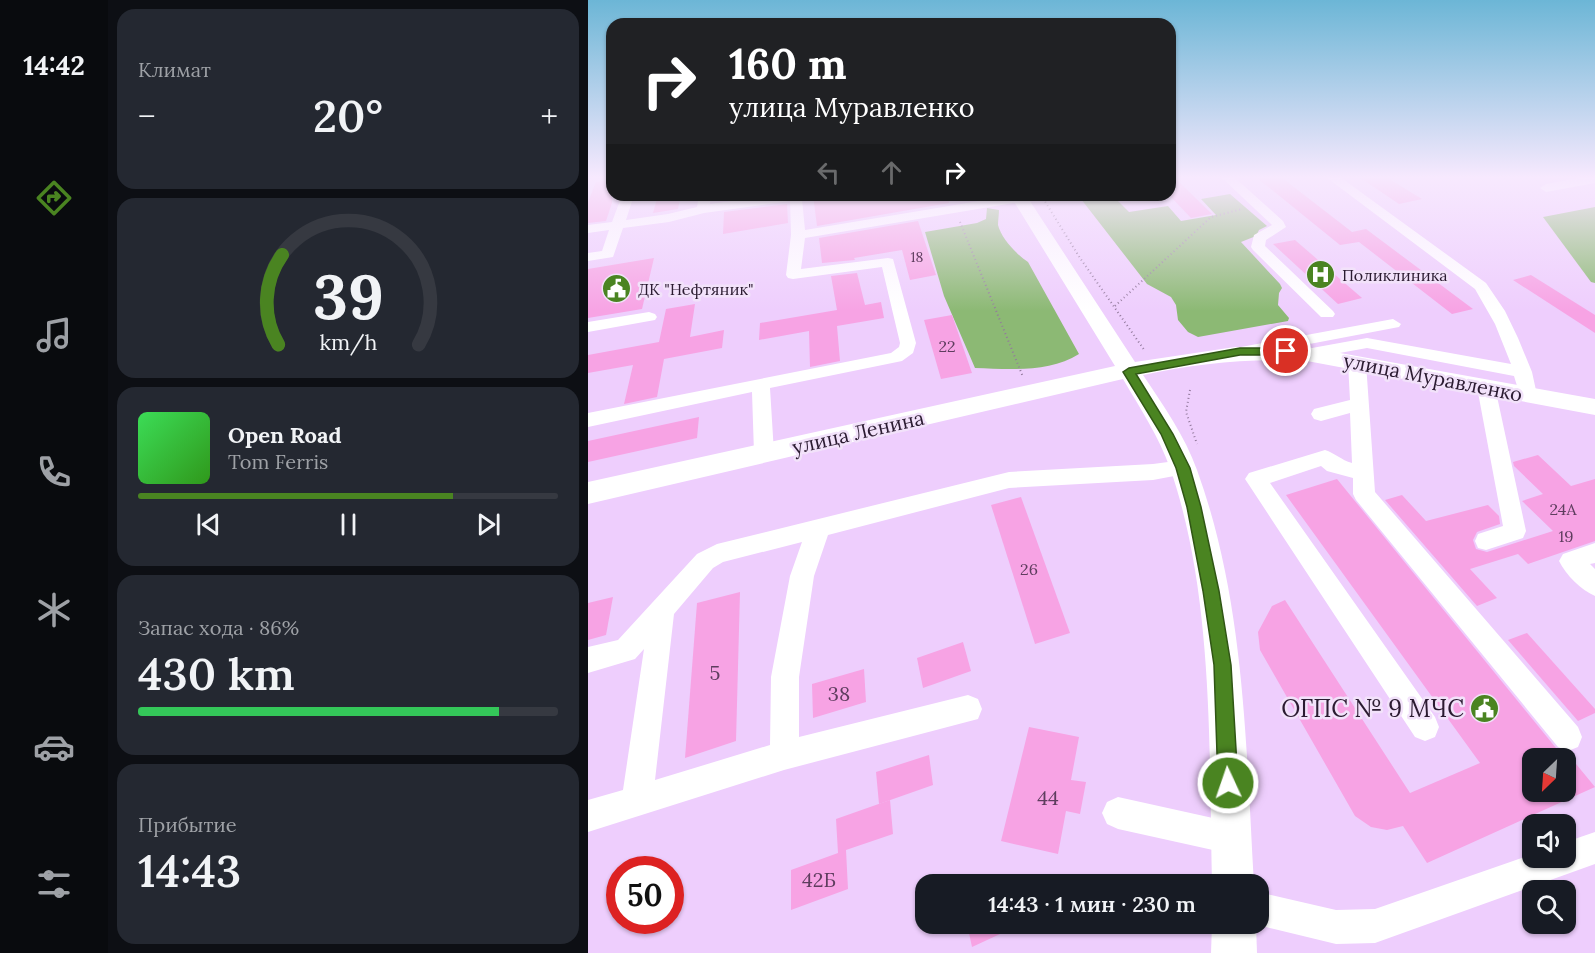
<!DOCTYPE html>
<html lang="ru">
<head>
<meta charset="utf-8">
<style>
  :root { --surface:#171b24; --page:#242831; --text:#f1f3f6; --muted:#9ea1a6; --line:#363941; --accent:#4a8421 }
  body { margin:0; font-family:Lora,serif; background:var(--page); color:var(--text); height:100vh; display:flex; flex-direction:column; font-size:22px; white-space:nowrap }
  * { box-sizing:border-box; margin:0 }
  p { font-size:20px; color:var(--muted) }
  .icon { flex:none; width:33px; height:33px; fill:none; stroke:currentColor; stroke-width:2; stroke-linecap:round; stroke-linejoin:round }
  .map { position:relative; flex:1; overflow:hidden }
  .details { display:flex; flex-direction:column; gap:9px; padding:9px; background:#0d0f14; width:480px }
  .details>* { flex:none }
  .guide { position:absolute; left:18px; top:18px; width:570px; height:183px; border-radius:18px; box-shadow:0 2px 4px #0004; background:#202124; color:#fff; overflow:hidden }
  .needle { width:39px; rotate:205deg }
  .controls { position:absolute; left:934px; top:748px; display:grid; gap:12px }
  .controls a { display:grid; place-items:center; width:54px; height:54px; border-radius:12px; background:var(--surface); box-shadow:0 2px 4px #0004; font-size:30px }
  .speed { position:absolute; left:18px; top:856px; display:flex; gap:12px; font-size:30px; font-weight:700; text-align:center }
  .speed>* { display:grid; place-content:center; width:78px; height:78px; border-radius:50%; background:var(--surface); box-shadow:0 2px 4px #0004; line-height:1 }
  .speed .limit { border:9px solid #d22; background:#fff; color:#111 }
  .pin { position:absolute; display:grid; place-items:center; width:51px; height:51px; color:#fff; margin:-26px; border:3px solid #fff; border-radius:50%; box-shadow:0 2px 6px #0007 }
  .me { position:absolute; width:66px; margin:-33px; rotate:357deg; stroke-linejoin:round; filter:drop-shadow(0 0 4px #0008) }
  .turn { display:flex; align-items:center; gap:21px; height:126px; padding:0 24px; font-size:27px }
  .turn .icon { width:78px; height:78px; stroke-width:2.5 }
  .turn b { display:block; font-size:42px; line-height:51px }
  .lanes { display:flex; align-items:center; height:57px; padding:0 24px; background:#0003; justify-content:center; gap:30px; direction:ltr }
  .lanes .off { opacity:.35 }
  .big { font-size:45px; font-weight:600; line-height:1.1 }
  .details .card { flex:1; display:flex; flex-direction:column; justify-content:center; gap:9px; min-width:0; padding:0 21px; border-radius:18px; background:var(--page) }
  .details .dial { align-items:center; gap:0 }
  .dial svg { height:156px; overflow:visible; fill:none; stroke:var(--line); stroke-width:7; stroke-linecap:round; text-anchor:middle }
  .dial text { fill:var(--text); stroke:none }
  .song { display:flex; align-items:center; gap:18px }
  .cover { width:72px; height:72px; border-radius:9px; background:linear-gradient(135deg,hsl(130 70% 55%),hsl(110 70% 35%)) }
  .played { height:6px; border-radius:3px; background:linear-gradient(90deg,var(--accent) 75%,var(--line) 75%) }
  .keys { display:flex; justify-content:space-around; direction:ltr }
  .heat { display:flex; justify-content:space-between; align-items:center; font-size:33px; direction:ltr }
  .charge { height:9px; border-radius:4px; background:linear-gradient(90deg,#34c759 86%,var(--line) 0) }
  .trip { position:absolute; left:327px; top:874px; width:354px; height:60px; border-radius:18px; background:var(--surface); box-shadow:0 2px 4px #0004; font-weight:600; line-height:60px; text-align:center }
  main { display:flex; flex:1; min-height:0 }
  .tab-bar { display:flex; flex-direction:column; width:108px; justify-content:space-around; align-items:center; background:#090b0e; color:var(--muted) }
  .tab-bar .icon { width:42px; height:42px }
  .tab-bar .selected { color:var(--accent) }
  .tab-bar b { font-size:27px; color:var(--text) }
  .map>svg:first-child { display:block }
  .green { fill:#8cb974 }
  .building { fill:#f7a3e4; fill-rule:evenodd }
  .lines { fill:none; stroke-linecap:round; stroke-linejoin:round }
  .path { stroke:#937a9d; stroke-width:2; stroke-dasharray:1 3; stroke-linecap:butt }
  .minor { fill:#fff; fill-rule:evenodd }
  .major { fill:#fff; fill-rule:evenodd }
  .route { fill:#4a8421; stroke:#305615; stroke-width:1.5 }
  .labels { text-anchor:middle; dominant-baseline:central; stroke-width:5; stroke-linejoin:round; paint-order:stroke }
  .far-number-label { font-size:14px; fill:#5e3d5e }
  .far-poi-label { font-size:16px; fill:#2b1b31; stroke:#f2e2fa; text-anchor:start }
  .number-label { font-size:16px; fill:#5e3d5e }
  .street-label { font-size:20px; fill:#2b1b31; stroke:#f2e2fa }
  .near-number-label { font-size:20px; fill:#5e3d5e }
  .near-poi-label { font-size:24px; fill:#2b1b31; stroke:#f2e2fa; text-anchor:end }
</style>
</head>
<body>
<main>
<nav class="tab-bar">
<b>14:42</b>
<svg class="icon selected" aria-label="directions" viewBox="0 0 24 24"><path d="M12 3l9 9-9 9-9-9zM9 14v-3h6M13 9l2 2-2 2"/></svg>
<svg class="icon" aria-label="music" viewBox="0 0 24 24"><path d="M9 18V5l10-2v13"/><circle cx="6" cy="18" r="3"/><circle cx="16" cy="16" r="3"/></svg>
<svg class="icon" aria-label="phone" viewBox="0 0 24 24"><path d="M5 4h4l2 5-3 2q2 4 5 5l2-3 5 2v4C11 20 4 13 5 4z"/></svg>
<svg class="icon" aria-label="climate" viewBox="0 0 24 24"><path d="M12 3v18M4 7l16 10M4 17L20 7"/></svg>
<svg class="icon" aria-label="car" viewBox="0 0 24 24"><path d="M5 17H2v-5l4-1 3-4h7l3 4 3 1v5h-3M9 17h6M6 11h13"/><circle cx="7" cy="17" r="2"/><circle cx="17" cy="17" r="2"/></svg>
<svg class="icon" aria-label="filters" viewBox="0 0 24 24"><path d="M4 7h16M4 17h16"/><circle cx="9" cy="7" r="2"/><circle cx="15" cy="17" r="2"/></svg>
</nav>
<section class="details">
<div class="card"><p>Климат</p>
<div class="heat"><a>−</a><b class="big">20°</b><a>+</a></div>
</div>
<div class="card dial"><svg viewBox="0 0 100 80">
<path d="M14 69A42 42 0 1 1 86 69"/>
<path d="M14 69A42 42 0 0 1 16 23" stroke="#4a8421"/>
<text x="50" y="56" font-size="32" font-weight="700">39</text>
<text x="50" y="72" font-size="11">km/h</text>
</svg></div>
<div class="card">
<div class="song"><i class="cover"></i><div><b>Open Road</b><p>Tom Ferris</p></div></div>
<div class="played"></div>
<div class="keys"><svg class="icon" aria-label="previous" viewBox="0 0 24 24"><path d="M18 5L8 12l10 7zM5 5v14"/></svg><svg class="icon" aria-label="pause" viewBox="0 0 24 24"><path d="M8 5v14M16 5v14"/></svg><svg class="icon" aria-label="next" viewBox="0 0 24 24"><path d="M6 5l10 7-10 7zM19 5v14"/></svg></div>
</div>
<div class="card"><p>Запас хода · 86%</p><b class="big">430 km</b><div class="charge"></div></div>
<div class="card"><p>Прибытие</p><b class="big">14:43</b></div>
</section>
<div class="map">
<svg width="1007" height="953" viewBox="0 0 1007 953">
  <rect width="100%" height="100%" fill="#eecefd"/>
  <g class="green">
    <polygon points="642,194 679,226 671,230 668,236 653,242 692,284 694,288 691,293 690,305 701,318 700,321 610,337 600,332 590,320 588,305 583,297 559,284 493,199 524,195 541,212 580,206 593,221 628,215 613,199"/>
    <polygon points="1007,207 1007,283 1003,282 955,217"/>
    <path d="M 399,208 L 411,210 C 411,214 410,220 410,225 C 413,238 429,255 440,262 L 491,354 C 461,373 421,369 387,368 L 356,296 L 337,232 L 389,223 L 398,219 Z"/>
  </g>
  <g class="building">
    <polygon points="582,177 586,177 624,214 603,218 582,196"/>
    <polygon points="668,177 693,177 764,232 778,229 885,309 864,314 771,242 752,245"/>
    <polygon points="771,177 798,177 834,199 811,204"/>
    <polygon points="24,180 24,203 18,221 0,223 0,202 8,182"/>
    <polygon points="70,195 93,195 90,209 65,213"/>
    <polygon points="225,195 360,195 361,203 229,226"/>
    <polygon points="199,204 200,223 135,234 136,212"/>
    <polygon points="330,221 348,275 322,280 314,250 266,258 267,260 234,263 231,238"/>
    <polygon points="707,240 774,298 750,304 685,244"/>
    <polygon points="66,258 54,309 0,318 0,269"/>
    <polygon points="269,273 277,305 293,302 296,318 249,326 252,361 222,367 221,331 171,340 172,323 249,310 243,276"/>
    <polygon points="943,275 1007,315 1007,333 925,280"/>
    <polygon points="107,304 102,337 136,330 134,348 76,359 69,397 36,404 45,365 0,373 0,355 71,342 78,309"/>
    <polygon points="364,315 384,373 353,379 336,320"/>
    <polygon points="111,417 109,438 0,462 0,441"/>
    <polygon points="950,455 983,486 1007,479 1007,541 940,564 930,554 882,569 909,598 889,606 797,500 814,495 838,521 900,505 911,516 912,524 889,532 885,540 888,549 899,552 965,531 934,501 955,494 926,466 925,462"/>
    <path d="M 749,479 L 968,748 L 979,753 L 1007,787 L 839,863 L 815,826 L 799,830 L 783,827 L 767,816 L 672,650 L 670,632 L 684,606 L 697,600 L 822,793 L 892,763 L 698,495 ZM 945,759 L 978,759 L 978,792 L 945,792 Z"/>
    <polygon points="433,497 482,633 447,644 403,505"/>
    <polygon points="152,592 148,741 97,758 109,603"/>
    <polygon points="25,597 18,635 0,640 0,603"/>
    <polygon points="939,633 1007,709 1007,713 990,721 920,640"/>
    <polygon points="375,642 383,671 335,688 329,658"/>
    <polygon points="276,669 278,702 225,718 224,684"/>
    <polygon points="441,727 491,737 483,780 498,782 492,814 478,811 470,854 413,841"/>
    <polygon points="341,755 345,785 291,804 288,772"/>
    <polygon points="302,800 305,834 258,850 260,889 203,910 203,870 250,853 248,819"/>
    <polygon points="379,924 434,924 384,947"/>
  </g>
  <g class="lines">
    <g class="path">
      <polyline points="453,195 492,258 557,351"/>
      <polyline points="372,222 435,377"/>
      <polyline points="527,306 623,217 654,209"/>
      <polyline points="602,390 598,412 609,444"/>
    </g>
    <g class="minor">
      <polygon points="633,177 646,177 695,221 698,227 678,240 677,246 745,311 747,314 745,317 733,317 665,250 663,247 666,235 684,225"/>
      <polygon points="738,177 752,177 898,283 917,311 930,338 944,372 949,395 947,399 940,401 933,399 926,376 779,348 719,359 713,358 710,354 713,350 779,338 923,364 907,324 887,289"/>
      <polygon points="997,177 1007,177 1007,183 958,192 952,188 958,184"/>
      <polygon points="34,195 46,195 38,220 80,214 109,207 111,195 123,195 122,204 189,195 223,195 214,199 217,230 427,195 436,195 438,198 432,202 217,238 213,269 300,258 305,259 328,343 325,353 314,361 182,388 186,453 183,458 176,460 169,458 166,453 164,392 0,427 0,413 303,353 311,347 312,343 294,267 205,279 200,278 198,275 203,235 202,201 116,213 81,222 35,228 25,257 0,261 0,253 14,251 21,230 0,233 0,225 24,222"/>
      <polygon points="61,312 67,314 69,317 67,320 0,332 0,322"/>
      <polygon points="805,319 813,324 811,327 653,357 647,356 644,352 647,348 653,347"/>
      <path d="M 769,357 L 775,359 L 778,363 L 787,492 L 990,727 L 994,737 L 990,747 L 980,751 L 970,747 L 768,500 L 765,494 L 765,478 L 739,471 L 733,466 L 682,483 L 847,717 L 851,727 L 847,737 L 837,741 L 827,737 L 661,485 L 657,479 L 661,473 L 737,450 C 747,453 753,460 764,463 L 762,413 L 733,421 L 726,419 L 723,414 L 726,409 L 762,400 L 760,363 L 763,359 Z"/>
      <polygon points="898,381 904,383 907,387 938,531 935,538 898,550 890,548 887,541 890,534 915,526 889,387 892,383"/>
      <path d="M 595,460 L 602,463 L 605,468 L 602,473 L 565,480 L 421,488 L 240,535 L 226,576 L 211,677 L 211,737 L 380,695 L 390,699 L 394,709 L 390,719 L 196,770 L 0,832 L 0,800 L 35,790 L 56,649 L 47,659 L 0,673 L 0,647 L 30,640 L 109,554 L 129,544 L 421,472 L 565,464 ZM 214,542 L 202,576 L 183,677 L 182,745 L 67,780 L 86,614 L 125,568 L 135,562 Z"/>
      <path d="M 1007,543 L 1007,563 L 1002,564 L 1007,569 L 1007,596 C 993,590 978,575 971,561 L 975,554 Z"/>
      <polygon points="530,797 643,822 654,827 659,838 654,849 643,854 530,829 519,824 514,813 519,802"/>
      <polygon points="1007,832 1007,864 787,943 748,944 665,924 670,924 670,892 748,910 787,909 945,854 945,858 978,858 978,842"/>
    </g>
    <g class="major">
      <path d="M 422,195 L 438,195 L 547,362 L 647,347 L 719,347 L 1007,399 L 1007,415 L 719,361 C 663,358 610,363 555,375 C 575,405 597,436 609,470 C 657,602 658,747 666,885 L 624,885 C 621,752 626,595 582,468 C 571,437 552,408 535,379 L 0,504 L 0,482 L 527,366 Z"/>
      <polygon points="624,924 668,924 669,953 623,953"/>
    </g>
  </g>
  <linearGradient id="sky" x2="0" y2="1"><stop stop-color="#6cb6d6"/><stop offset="0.57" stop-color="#f7e9fe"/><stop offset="1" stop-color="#f7e9fe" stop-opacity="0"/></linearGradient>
  <rect width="1007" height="311" fill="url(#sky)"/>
  <polygon class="route" points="652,348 698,348 703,351 698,355 652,355 548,374 585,434 602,468 613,507 631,591 643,665 650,783 647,790 640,793 633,790 630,783 626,665 615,591 599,507 588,468 573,434 535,372 541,368"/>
  <defs>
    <symbol id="hospital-disc" viewBox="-11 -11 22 22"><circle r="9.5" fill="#4a8421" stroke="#f2e2fa"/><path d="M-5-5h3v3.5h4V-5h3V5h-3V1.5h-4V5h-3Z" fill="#fff"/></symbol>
    <symbol id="civic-disc" viewBox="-11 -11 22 22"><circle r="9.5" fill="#4a8421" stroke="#f2e2fa"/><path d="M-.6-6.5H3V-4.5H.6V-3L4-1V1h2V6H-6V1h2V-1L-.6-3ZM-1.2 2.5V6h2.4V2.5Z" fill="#fff"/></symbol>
  </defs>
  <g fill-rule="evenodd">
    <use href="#hospital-disc" x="716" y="258" width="33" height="33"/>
    <use href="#civic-disc" x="12" y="272" width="33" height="33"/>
    <use href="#civic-disc" x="880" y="692" width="33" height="33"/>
  </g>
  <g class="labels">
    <g class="far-number-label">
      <text x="329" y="257">18</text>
    </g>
    <g class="far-poi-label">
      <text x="754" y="275">Поликлиника</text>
      <text x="50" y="289">ДК "Нефтяник"</text>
    </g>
    <g class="number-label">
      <text x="359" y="346">22</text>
      <text x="975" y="509">24А</text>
      <text x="978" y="536">19</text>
      <text x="441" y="569">26</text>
    </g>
    <g class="street-label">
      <text transform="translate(845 377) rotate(11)">улица Муравленко</text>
      <text transform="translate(270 432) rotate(-13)">улица Ленина</text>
    </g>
    <g class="near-number-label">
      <text x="127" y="672">5</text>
      <text x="251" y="693">38</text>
      <text x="460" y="797">44</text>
      <text x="231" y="879">42Б</text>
    </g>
    <g class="near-poi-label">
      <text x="876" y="708">ОГПС № 9 МЧС</text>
    </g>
  </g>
</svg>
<div class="controls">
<a><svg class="needle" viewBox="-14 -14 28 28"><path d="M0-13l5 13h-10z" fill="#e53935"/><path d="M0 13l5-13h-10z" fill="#9ea1a6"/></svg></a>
<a><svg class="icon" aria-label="sound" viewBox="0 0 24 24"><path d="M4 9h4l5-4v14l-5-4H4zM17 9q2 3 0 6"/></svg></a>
<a><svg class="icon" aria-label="search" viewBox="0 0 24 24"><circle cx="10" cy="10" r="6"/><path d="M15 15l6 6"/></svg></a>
</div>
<div class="speed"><div class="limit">50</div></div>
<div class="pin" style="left:698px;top:351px;background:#d93025"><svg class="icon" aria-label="arrive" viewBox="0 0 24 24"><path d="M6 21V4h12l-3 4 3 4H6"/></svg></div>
<svg class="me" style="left:640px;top:783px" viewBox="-20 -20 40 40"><circle r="17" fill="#4a8421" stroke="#fff" stroke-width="3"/><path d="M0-11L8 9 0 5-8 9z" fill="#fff"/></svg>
<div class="trip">14:43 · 1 мин · 230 m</div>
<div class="guide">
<div class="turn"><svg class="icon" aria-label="right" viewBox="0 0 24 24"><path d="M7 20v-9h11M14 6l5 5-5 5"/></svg><div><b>160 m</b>улица Муравленко</div></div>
<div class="lanes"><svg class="icon off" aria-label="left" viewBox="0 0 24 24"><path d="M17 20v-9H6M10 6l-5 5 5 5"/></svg><svg class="icon off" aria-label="ahead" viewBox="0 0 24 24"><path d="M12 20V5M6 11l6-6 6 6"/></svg><svg class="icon" aria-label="right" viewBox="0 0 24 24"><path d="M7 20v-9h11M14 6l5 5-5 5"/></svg></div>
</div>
</div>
</main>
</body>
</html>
